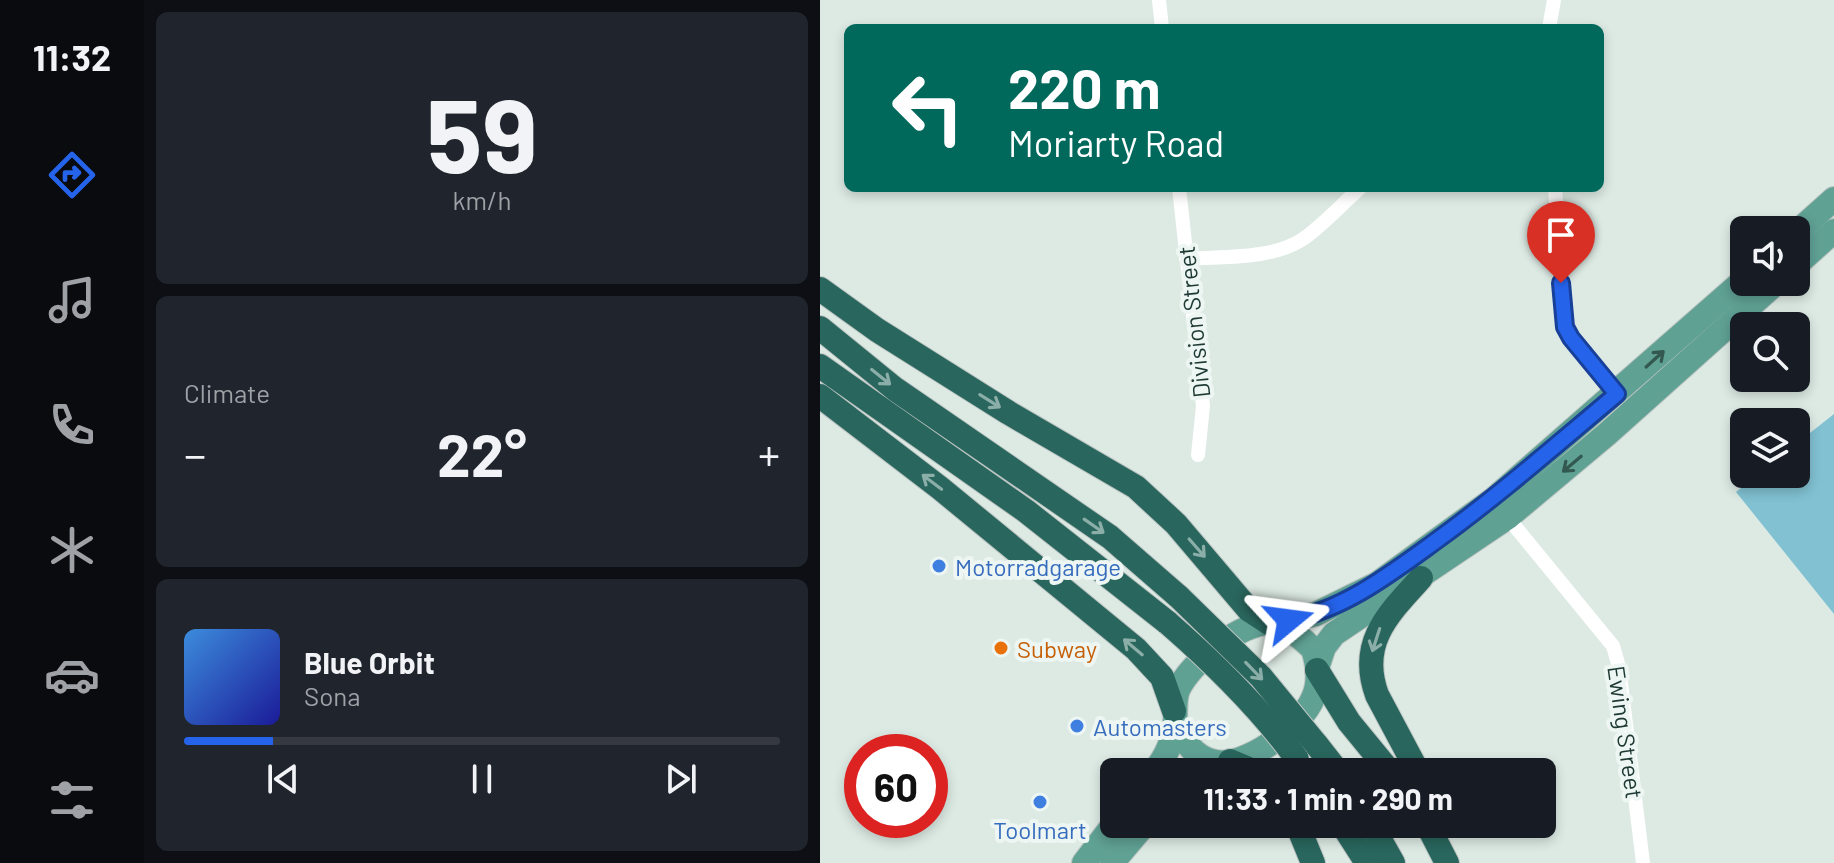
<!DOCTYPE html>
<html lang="en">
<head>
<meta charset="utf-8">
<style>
  :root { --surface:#171b24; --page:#20242c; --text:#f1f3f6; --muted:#9ea1a6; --line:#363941; --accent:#2563eb }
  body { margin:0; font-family:Barlow,sans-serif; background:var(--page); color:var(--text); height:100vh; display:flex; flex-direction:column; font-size:30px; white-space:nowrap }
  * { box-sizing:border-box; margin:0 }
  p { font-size:26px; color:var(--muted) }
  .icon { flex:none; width:44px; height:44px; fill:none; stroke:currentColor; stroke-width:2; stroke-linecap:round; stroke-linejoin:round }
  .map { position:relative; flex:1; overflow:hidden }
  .sheet { display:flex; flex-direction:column; gap:12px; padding:12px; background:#0d0f14; width:676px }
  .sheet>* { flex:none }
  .hud { position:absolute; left:24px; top:24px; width:760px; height:168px; border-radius:12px; box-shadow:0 4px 12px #0003; background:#00695c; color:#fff; overflow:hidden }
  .buttons { position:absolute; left:910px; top:216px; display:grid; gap:16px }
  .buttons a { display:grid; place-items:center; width:80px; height:80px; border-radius:12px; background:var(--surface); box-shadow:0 4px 12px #0003; font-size:40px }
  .speed { position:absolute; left:24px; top:734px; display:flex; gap:16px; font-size:40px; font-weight:700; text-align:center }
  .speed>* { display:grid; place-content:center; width:104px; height:104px; border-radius:50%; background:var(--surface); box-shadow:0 4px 12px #0003; line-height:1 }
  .speed .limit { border:12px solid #d22; background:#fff; color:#111 }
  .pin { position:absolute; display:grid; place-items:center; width:68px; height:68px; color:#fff; margin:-82px -34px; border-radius:50% 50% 50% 0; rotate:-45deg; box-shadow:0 0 8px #0007 }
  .pin .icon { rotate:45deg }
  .me { position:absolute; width:88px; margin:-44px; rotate:74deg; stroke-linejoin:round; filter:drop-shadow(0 0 6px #0008) }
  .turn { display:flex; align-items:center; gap:28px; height:168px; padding:0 32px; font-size:36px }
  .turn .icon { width:104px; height:104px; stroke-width:2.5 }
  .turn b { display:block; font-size:56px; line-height:68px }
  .big { font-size:60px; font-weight:700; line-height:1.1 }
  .sheet .card { flex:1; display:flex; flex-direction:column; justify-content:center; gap:12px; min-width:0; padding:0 28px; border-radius:12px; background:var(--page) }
  .sheet .dial { align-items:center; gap:0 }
  .dial b { font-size:104px; line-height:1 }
  .song { display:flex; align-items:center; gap:24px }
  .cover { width:96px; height:96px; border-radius:12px; background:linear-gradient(135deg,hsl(210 70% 55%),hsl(240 70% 35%)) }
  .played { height:8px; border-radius:4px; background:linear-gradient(90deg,var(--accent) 15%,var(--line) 15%) }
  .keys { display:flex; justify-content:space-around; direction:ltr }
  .heat { display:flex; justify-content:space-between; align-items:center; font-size:44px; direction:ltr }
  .trip { position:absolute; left:280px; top:758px; width:456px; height:80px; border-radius:12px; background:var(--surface); box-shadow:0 4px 12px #0003; font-weight:700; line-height:80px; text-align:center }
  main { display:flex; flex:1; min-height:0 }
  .dock { display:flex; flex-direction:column; width:144px; justify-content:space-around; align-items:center; background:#090b0e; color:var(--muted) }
  .dock .icon { width:56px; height:56px }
  .dock .on { color:var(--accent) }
  .dock b { font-size:36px; color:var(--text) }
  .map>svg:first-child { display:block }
  .water { fill:#81c1d2 }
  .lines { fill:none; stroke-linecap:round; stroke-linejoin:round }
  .primary-casing { stroke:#bcc4c2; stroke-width:26 }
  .motorway-casing { stroke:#bcc4c2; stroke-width:26 }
  .minor { stroke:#fff; stroke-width:14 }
  .primary { stroke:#5fa193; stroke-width:24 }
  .motorway { stroke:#29665d; stroke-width:24 }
  .motorway-bridge-casing { stroke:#bcc4c2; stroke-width:26; stroke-linecap:butt }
  .motorway-bridge { stroke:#29665d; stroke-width:24 }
  .oneway { stroke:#325850 }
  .oneway2 { stroke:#8baea8 }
  .route-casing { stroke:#184099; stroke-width:20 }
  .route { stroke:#2563eb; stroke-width:14 }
  .shop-dot { fill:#3f7fe0; stroke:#edf6f2; stroke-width:3 }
  .food-dot { fill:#e8710a; stroke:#edf6f2; stroke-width:3 }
  .labels { text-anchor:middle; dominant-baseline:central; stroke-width:8; stroke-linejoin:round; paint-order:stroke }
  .street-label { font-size:24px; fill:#1e3933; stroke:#edf6f2 }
  .shop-label { font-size:24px; fill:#366cbe; stroke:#edf6f2; text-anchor:start }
  .food-label { font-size:24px; fill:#c56008; stroke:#edf6f2; text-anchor:start }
</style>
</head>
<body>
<main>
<nav class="dock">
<b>11:32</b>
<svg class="icon on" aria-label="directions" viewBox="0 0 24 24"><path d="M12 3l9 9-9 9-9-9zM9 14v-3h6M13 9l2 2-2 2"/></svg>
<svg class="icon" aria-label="music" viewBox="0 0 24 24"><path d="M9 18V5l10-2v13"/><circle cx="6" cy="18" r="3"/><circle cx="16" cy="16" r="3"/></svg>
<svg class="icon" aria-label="phone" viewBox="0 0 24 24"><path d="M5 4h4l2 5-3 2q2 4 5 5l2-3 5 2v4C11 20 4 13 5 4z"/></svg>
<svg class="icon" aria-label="climate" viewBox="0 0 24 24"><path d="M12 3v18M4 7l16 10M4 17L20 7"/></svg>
<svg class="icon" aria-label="car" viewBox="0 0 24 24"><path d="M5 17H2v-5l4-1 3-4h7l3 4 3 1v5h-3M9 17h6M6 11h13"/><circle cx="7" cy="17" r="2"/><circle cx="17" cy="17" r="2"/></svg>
<svg class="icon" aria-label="filters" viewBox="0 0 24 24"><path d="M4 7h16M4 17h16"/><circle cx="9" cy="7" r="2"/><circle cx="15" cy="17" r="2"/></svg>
</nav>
<section class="sheet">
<div class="card dial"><b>59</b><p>km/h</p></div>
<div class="card"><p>Climate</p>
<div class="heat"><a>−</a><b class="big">22°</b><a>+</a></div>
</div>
<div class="card">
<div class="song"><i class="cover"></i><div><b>Blue Orbit</b><p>Sona</p></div></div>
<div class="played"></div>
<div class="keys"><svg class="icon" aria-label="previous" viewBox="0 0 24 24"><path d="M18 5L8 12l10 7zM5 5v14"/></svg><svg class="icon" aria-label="pause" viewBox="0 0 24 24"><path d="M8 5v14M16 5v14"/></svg><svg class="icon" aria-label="next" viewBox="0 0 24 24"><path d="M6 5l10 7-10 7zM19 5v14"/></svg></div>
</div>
</section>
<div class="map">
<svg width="1014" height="863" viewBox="0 0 1014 863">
  <rect width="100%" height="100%" fill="#ddeae4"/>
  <polygon class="water" points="1014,414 1014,614 916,492 938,474 976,474 976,444"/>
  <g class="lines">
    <defs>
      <g id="primary">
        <polyline points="976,233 1014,199"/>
        <polyline points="976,265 1014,231"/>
        <polyline points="452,624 496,614 557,584 674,499 924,280"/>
        <polyline points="497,668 504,647 514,634 688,517 787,434 957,282"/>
        <path d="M 334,772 C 345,758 354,740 355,721 C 356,710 354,701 358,690 C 370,663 420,622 451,623 C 467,624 482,639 493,649 C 498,665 500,683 493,698 C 482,726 423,771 392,761 C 373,756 362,739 355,721"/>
        <polyline points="264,863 294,824"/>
        <polyline points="292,863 325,824"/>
      </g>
      <g id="motorway">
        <polyline points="0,289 57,330 189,413 316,487 356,524 429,610 449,623"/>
        <polyline points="0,328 75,389 290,537 359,597"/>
        <polyline points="0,366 206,511 348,623"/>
        <polyline points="0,396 120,488 316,649 342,677 354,711"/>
        <polyline points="497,670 529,722 570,772"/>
        <polyline points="496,744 518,772"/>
        <polyline points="410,761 436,772"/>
        <path d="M 598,772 L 557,695 C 538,643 568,614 601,578"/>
        <polyline points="477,824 493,863"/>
        <polyline points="522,824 547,863"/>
        <polyline points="551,824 573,863"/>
        <polyline points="607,824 627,863"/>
      </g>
    </defs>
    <use href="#primary" class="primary-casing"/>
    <use href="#motorway" class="motorway-casing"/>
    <g class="minor">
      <polyline points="339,0 342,28"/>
      <polyline points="729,28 734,0"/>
      <polyline points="359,188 383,406 378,455"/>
      <polyline points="735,188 745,327 751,338 799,396"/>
      <path d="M 366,259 C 403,256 451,260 483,239 C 503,225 521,205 540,188"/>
      <polyline points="684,513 793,646 799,667 823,863"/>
    </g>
    <use href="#primary" class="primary"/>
    <use href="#motorway" class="motorway"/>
    <defs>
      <g id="motorway-bridge">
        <polyline points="359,597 441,677 496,744"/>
        <path d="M 348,623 C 395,664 440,708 477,759"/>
      </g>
    </defs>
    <use href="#motorway-bridge" class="motorway-bridge-casing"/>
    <use href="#motorway-bridge" class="motorway-bridge"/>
  </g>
  <defs><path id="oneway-shaft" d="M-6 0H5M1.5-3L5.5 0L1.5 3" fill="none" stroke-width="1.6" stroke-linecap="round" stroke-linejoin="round" transform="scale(2)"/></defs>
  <g class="oneway">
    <use href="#oneway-shaft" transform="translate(835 359) rotate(-42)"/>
    <use href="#oneway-shaft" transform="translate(752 464) rotate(140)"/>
  </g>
  <g class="oneway2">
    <use href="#oneway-shaft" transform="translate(61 377) rotate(39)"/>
    <use href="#oneway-shaft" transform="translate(170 401) rotate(32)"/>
    <use href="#oneway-shaft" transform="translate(112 482) rotate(-143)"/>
    <use href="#oneway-shaft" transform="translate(274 526) rotate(35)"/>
    <use href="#oneway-shaft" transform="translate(377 548) rotate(49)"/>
    <use href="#oneway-shaft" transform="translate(556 640) rotate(108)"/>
    <use href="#oneway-shaft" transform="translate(313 647) rotate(-140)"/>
    <use href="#oneway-shaft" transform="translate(434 671) rotate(46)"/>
  </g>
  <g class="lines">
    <defs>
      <path id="route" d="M 469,620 C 523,610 569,575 613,543 C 677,497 736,445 797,394 L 751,338 L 745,327 L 741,283"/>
    </defs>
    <use href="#route" class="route-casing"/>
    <use href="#route" class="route"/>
  </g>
  <g class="shop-dot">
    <circle cx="119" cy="566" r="8"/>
    <circle cx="257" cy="726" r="8"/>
    <circle cx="220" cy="802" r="8"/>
  </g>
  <circle class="food-dot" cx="181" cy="648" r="8"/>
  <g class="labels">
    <g class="street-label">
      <text transform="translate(373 322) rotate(-96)">Division Street</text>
      <text transform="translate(806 732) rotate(82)">Ewing Street</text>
    </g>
    <g class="shop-label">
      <text x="135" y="566">Motorradgarage</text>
      <text x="273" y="726">Automasters</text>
      <text x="220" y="829" text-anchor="middle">Toolmart</text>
    </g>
    <g class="food-label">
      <text x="197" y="648">Subway</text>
    </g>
  </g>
</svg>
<div class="buttons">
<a><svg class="icon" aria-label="sound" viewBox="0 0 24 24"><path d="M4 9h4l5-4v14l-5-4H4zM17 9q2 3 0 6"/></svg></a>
<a><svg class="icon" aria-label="search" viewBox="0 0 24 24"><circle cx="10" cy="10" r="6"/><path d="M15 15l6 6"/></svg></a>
<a><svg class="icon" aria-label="layers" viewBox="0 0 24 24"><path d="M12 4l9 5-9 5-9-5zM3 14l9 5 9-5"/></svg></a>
</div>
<div class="speed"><div class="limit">60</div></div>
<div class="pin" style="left:741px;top:283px;background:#d93025"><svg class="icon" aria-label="arrive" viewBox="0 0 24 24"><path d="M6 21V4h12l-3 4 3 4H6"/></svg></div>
<svg class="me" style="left:469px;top:620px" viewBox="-20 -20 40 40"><path d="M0-17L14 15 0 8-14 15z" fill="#2563eb" stroke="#fff" stroke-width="4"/></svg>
<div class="trip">11:33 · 1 min · 290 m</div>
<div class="hud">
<div class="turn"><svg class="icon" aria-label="left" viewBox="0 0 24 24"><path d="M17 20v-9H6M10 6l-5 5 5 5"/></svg><div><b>220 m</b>Moriarty Road</div></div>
</div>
</div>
</main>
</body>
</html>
